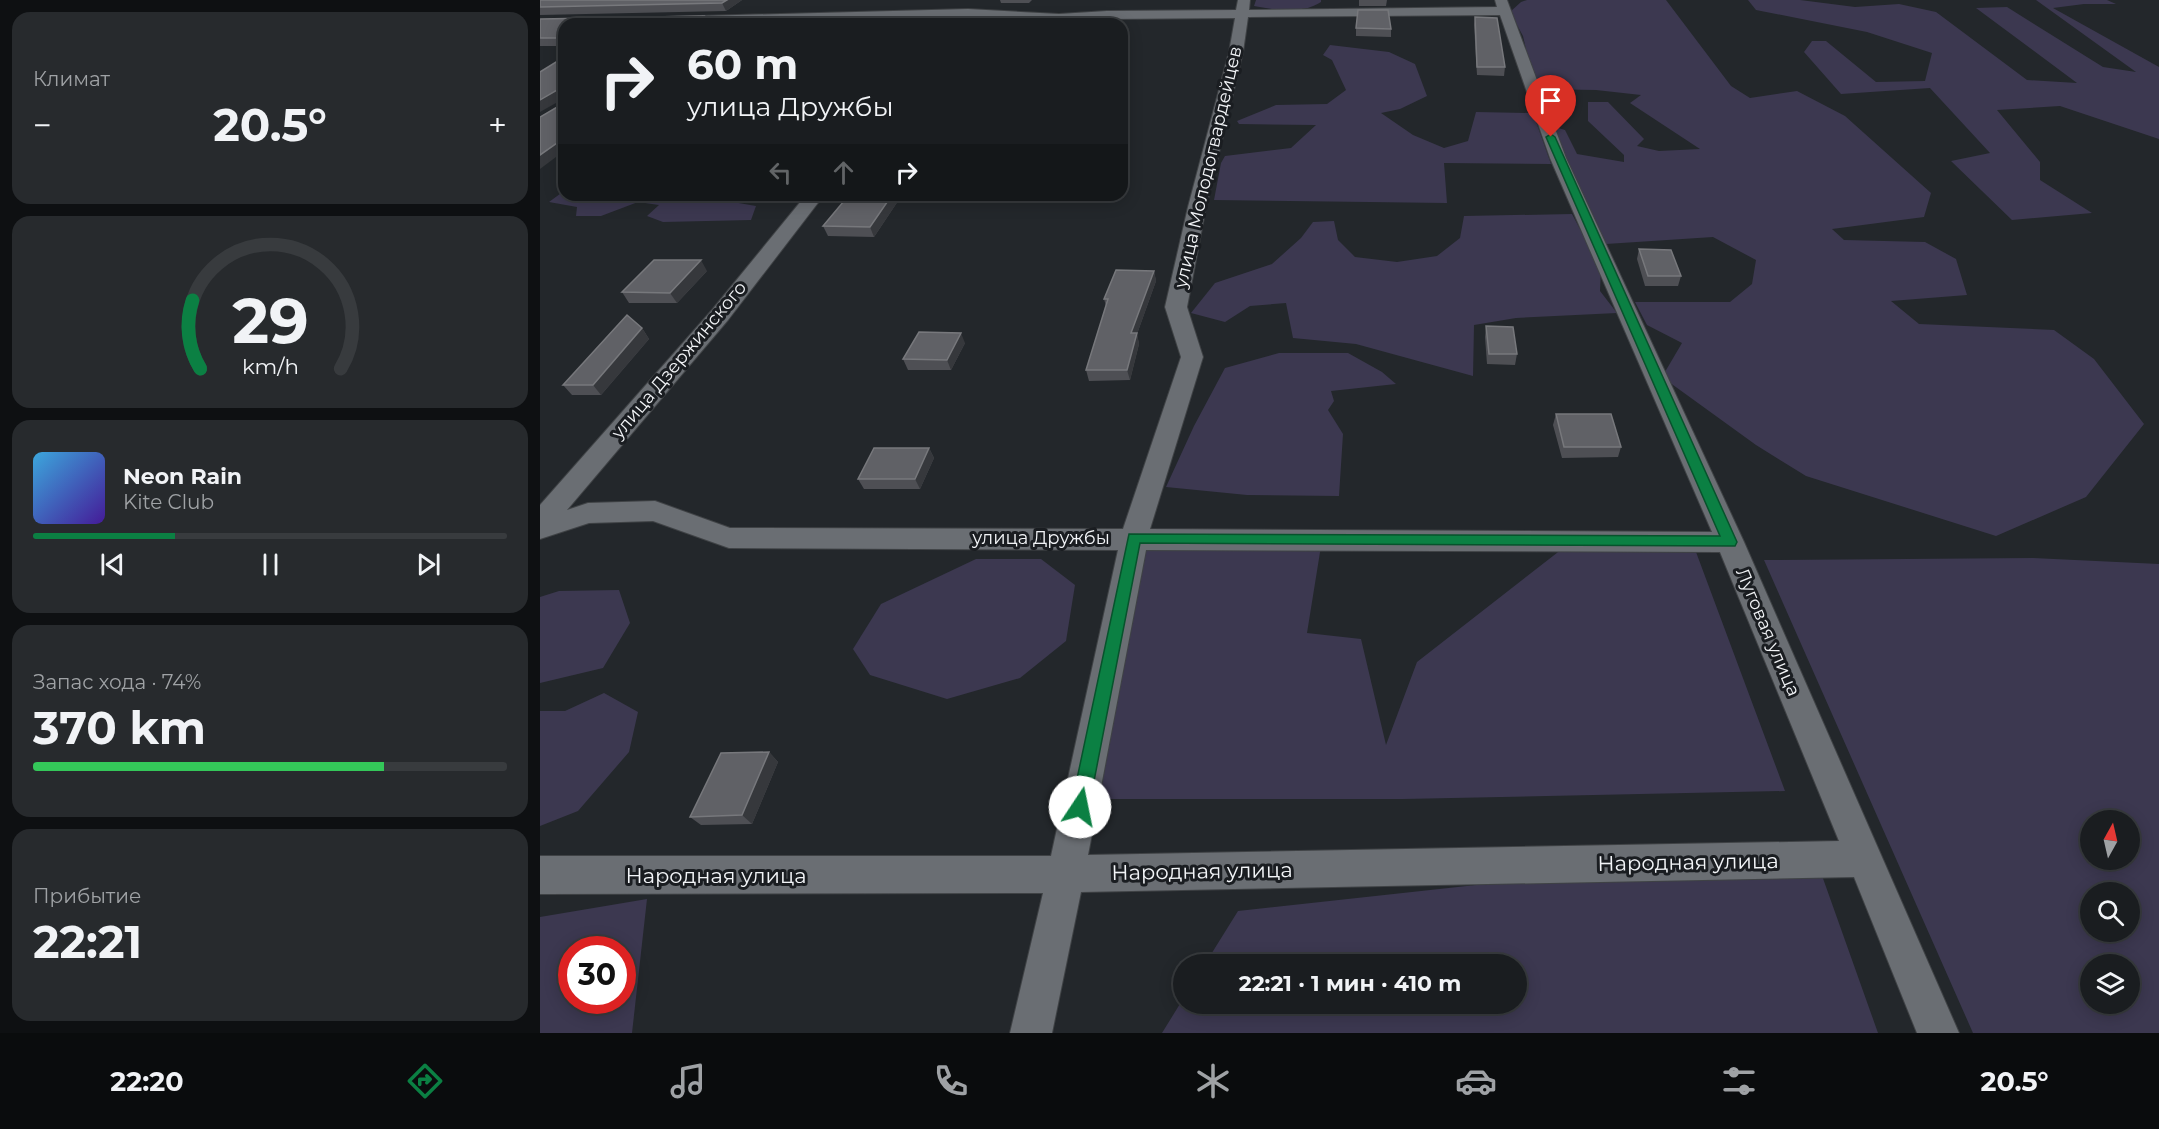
<!DOCTYPE html>
<html lang="ru">
<head>
<meta charset="utf-8">
<style>
  :root { --surface:#1a1d20; --page:#272a2d; --text:#f1f3f6; --muted:#9fa2a5; --line:#383b3e; --accent:#0b8043 }
  body { margin:0; font-family:Montserrat,sans-serif; background:var(--page); color:var(--text); height:100vh; display:flex; flex-direction:column; font-size:22px; white-space:nowrap }
  * { box-sizing:border-box; margin:0 }
  p { font-size:20px; color:var(--muted) }
  .icon { flex:none; width:33px; height:33px; fill:none; stroke:currentColor; stroke-width:2; stroke-linecap:round; stroke-linejoin:round }
  .map { position:relative; flex:1; overflow:hidden }
  .drawer { display:flex; flex-direction:column; gap:12px; padding:12px; background:#0e1012; width:540px }
  .drawer>* { flex:none }
  .banner { position:absolute; left:18px; top:18px; width:570px; height:183px; border-radius:18px; box-shadow:0 3px 15px #0003,0 0 0 2px var(--line); background:#1a1d20; color:var(--text); overflow:hidden }
  .needle { width:39px; rotate:8deg }
  .buttons { position:absolute; left:1540px; top:810px; display:grid; gap:12px }
  .buttons a { display:grid; place-items:center; width:60px; height:60px; border-radius:50%; background:var(--surface); box-shadow:0 3px 15px #0003,0 0 0 2px var(--line); font-size:30px }
  .speed { position:absolute; left:18px; top:936px; display:flex; gap:12px; font-size:30px; font-weight:700; text-align:center }
  .speed>* { display:grid; place-content:center; width:78px; height:78px; border-radius:50%; background:var(--surface); box-shadow:0 3px 15px #0003,0 0 0 2px var(--line); line-height:1 }
  .speed .limit { border:9px solid #d22; background:#fff; color:#111 }
  .pin { position:absolute; display:grid; place-items:center; width:51px; height:51px; color:#fff; margin:-62px -26px; border-radius:50% 50% 50% 0; rotate:-45deg; box-shadow:0 0 6px #0007 }
  .pin .icon { rotate:45deg }
  .me { position:absolute; width:66px; margin:-33px; rotate:11deg; stroke-linejoin:round; filter:drop-shadow(0 0 4px #0008) }
  .turn { display:flex; align-items:center; gap:21px; height:126px; padding:0 30px; font-size:27px }
  .turn .icon { width:78px; height:78px; stroke-width:2.5 }
  .turn b { display:block; font-size:42px; line-height:51px }
  .lanes { display:flex; align-items:center; height:57px; padding:0 30px; background:#0003; justify-content:center; gap:30px; direction:ltr }
  .lanes .off { opacity:.35 }
  .big { font-size:45px; font-weight:700; line-height:1.1 }
  .drawer .tile { flex:1; display:flex; flex-direction:column; justify-content:center; gap:9px; min-width:0; padding:0 21px; border-radius:18px; background:var(--page) }
  .drawer .dial { align-items:center; gap:0 }
  .dial svg { height:156px; overflow:visible; fill:none; stroke:var(--line); stroke-width:7; stroke-linecap:round; text-anchor:middle }
  .dial text { fill:var(--text); stroke:none }
  .song { display:flex; align-items:center; gap:18px }
  .cover { width:72px; height:72px; border-radius:9px; background:linear-gradient(135deg,hsl(200 70% 55%),hsl(260 70% 35%)) }
  .played { height:6px; border-radius:3px; background:linear-gradient(90deg,var(--accent) 30%,var(--line) 30%) }
  .keys { display:flex; justify-content:space-around; direction:ltr }
  .heat { display:flex; justify-content:space-between; align-items:center; font-size:33px; direction:ltr }
  .charge { height:9px; border-radius:4px; background:linear-gradient(90deg,#34c759 74%,var(--line) 0) }
  .trip { position:absolute; left:633px; top:954px; width:354px; height:60px; border-radius:30px; background:var(--surface); box-shadow:0 3px 15px #0003,0 0 0 2px var(--line); font-weight:700; line-height:60px; text-align:center }
  .menu { display:flex; height:96px; justify-content:space-around; align-items:center; background:#0a0c0d; color:var(--muted) }
  .menu .icon { width:42px; height:42px }
  .menu .current { color:var(--accent) }
  .menu b { font-size:27px; color:var(--text) }
  main { display:flex; flex:1; min-height:0 }
  .map>svg:first-child { display:block }
  .green { fill:#3c3850; fill-rule:evenodd }
  .lines { fill:none; stroke-linecap:round; stroke-linejoin:round }
  .minor-casing { stroke:#3f4245; stroke-width:2 }
  .minor { fill:#6a6e73; fill-rule:evenodd }
  .wall { fill:#4e4f54 }
  .shaded-wall { fill:#36383c }
  .building { fill:#606166; stroke:#77787c; stroke-width:1.5 }
  .route { fill:#0b8043; stroke:#07532c; stroke-width:1.5 }
  .labels { text-anchor:middle; dominant-baseline:central; stroke-width:6; stroke-linejoin:round; paint-order:stroke }
  .street-label { font-size:18px; fill:#f2f4f7; stroke:#1a1d21 }
  .near-street-label { font-size:21px; fill:#f2f4f7; stroke:#1a1d21 }
</style>
</head>
<body>
<main>
<section class="drawer">
<div class="tile"><p>Климат</p>
<div class="heat"><a>−</a><b class="big">20.5°</b><a>+</a></div>
</div>
<div class="tile dial"><svg viewBox="0 0 100 80">
<path d="M14 69A42 42 0 1 1 86 69"/>
<path d="M14 69A42 42 0 0 1 10 34" stroke="#0b8043"/>
<text x="50" y="56" font-size="32" font-weight="700">29</text>
<text x="50" y="72" font-size="11">km/h</text>
</svg></div>
<div class="tile">
<div class="song"><i class="cover"></i><div><b>Neon Rain</b><p>Kite Club</p></div></div>
<div class="played"></div>
<div class="keys"><svg class="icon" aria-label="previous" viewBox="0 0 24 24"><path d="M18 5L8 12l10 7zM5 5v14"/></svg><svg class="icon" aria-label="pause" viewBox="0 0 24 24"><path d="M8 5v14M16 5v14"/></svg><svg class="icon" aria-label="next" viewBox="0 0 24 24"><path d="M6 5l10 7-10 7zM19 5v14"/></svg></div>
</div>
<div class="tile"><p>Запас хода · 74%</p><b class="big">370 km</b><div class="charge"></div></div>
<div class="tile"><p>Прибытие</p><b class="big">22:21</b></div>
</section>
<div class="map">
<svg width="1619" height="1033" viewBox="0 0 1619 1033">
  <rect width="100%" height="100%" fill="#23272b"/>
  <g class="green">
    <path d="M 716,0 L 781,0 L 781,2 C 763,14 734,10 714,6 Z"/>
    <polygon points="987,0 1126,0 1191,86 1210,98 1257,91 1305,116 1391,193 1384,217 1292,229 1304,240 1385,242 1416,259 1427,295 1351,301 1379,324 1514,330 1554,359 1604,424 1546,497 1456,536 1266,476 1216,445 1122,377 1142,343 1107,325 1095,302 1190,302 1212,284 1216,260 1173,237 1066,244 1008,125 1025,130 1037,154 1084,162 1084,155 1048,121 1048,102 1068,102 1104,139 1097,146 1119,151 1160,149 1090,103 1101,95 1056,90 995,89 983,36 970,12 981,2"/>
    <polygon points="1208,0 1260,0 1315,7 1359,4 1396,12 1487,80 1537,83 1436,8 1467,7 1563,67 1596,72 1496,0 1567,0 1576,4 1544,4 1513,8 1619,67 1619,139 1520,106 1457,110 1500,162 1500,180 1552,213 1472,220 1411,161 1450,153 1390,88 1301,94 1264,52 1272,41 1286,41 1336,82 1385,81 1392,53 1327,32 1216,10"/>
    <path d="M 410,17 L 404,24 L 305,24 C 332,12 380,17 410,17 Z"/>
    <polygon points="790,45 849,52 875,64 887,96 860,109 841,113 873,135 904,148 928,141 936,112 993,113 1011,164 904,163 907,203 674,200 681,163 685,156 751,148 776,125 699,124 697,121 736,105 787,104 806,90 792,60 783,55"/>
    <polygon points="24,191 24,195 174,195 187,201 216,206 211,220 123,222 107,216 119,205 98,202 61,216 36,216 37,207 9,202"/>
    <polygon points="1032,214 1061,269 1060,291 1077,313 976,318 934,325 933,376 816,344 753,338 746,303 710,306 685,322 651,313 675,283 732,264 761,238 773,222 794,221 798,240 815,257 857,262 897,256 920,238 924,216"/>
    <polygon points="739,353 808,353 842,372 856,384 791,391 794,401 788,410 803,434 799,496 707,495 626,487 654,426 685,368"/>
    <polygon points="597,546 781,546 767,633 821,639 846,745 877,662 1022,549 1156,552 1245,791 863,799 556,799"/>
    <path d="M 1493,558 L 1619,564 L 1619,1033 L 1433,1033 L 1224,560 ZM 1551,820 L 1590,820 L 1590,860 L 1551,860 ZM 1551,892 L 1590,892 L 1590,932 L 1551,932 ZM 1551,964 L 1590,964 L 1590,1004 L 1551,1004 Z"/>
    <polygon points="436,559 501,559 535,585 526,641 480,678 407,699 330,675 313,649 341,604"/>
    <polygon points="79,590 90,623 63,668 0,683 0,597 19,591"/>
    <polygon points="64,693 98,712 89,752 38,811 0,826 0,711 25,711"/>
    <polygon points="1280,870 1338,1033 622,1033 643,999 644,1004 976,1004 976,964 665,964 698,911 936,885"/>
    <path d="M 107,899 L 92,1033 L 0,1033 L 0,917 ZM 32,950 L 82,950 L 82,1000 L 32,1000 Z"/>
  </g>
  <g class="lines">
    <defs>
      <path id="minor" d="M 698,0 L 710,0 L 709,10 L 957,7 L 955,0 L 967,0 L 1026,158 L 1204,542 L 1419,1033 L 1377,1033 L 1314,877 L 541,892 L 512,1033 L 470,1033 L 503,893 L 0,894 L 0,856 L 511,856 L 578,550 L 189,548 L 113,521 L 49,523 L 0,539 L 0,505 L 172,310 L 266,195 L 284,195 L 188,320 L 27,510 L 48,503 L 115,501 L 190,528 L 583,529 L 641,357 L 625,307 L 648,207 L 689,52 L 695,18 L 567,19 L 519,22 L 428,17 L 127,24 L 122,23 L 120,20 L 122,17 L 428,9 L 519,14 L 567,11 L 696,10 ZM 960,15 L 1010,158 L 1172,532 L 610,529 L 663,357 L 647,307 L 666,207 L 703,52 L 708,17 ZM 606,550 L 1180,552 L 1299,841 L 548,855 Z"/>
    </defs>
    <use href="#minor" class="minor-casing"/>
    <use href="#minor" class="minor"/>
  </g>
  <g class="wall">
    <polygon points="0,0 202,0 186,11 0,15"/>
    <polygon points="460,0 492,0 489,3 461,3"/>
    <polygon points="819,0 847,0 846,6 819,6"/>
    <polygon points="163,16 167,24 24,24 24,46 0,46 0,19"/>
    <polygon points="935,17 965,67 964,76 937,75 934,25"/>
    <polygon points="816,28 851,29 851,37 816,36"/>
    <polygon points="362,195 334,237 288,236 283,226"/>
    <polygon points="1099,249 1141,276 1138,286 1105,286 1097,259"/>
    <polygon points="167,271 137,303 89,303 82,292"/>
    <polygon points="614,271 616,281 597,334 599,344 590,380 549,381 546,370 566,306 564,299"/>
    <polygon points="946,326 977,354 975,365 947,364 945,337"/>
    <polygon points="102,328 109,339 61,395 32,395 23,385"/>
    <polygon points="425,343 411,370 368,370 363,359"/>
    <polygon points="1016,414 1081,447 1078,457 1022,458 1013,425"/>
    <polygon points="389,448 394,458 380,489 324,489 318,479"/>
    <polygon points="229,752 238,762 212,824 161,825 150,817"/>
  </g>
  <g class="shaded-wall">
    <polygon points="187,0 202,0 186,11 182,3"/>
    <polygon points="163,16 167,24 154,24 153,22"/>
    <polygon points="17,90 23,99 0,112 0,100"/>
    <polygon points="24,138 24,151 0,169 0,155"/>
    <polygon points="352,195 362,195 334,237 330,227"/>
    <polygon points="161,260 167,271 137,303 130,293"/>
    <polygon points="614,271 616,281 597,334 599,344 590,380 587,370 591,333"/>
    <polygon points="102,328 109,339 61,395 53,385"/>
    <polygon points="421,333 425,343 411,370 407,360"/>
    <polygon points="389,448 394,458 380,489 375,479"/>
    <polygon points="229,752 238,762 212,824 202,815"/>
  </g>
  <g class="building">
    <polygon points="0,0 187,0 182,3 0,7"/>
    <polygon points="818,10 848,10 851,29 816,28"/>
    <polygon points="163,16 153,22 165,22 162,24 24,24 24,38 0,38 0,19"/>
    <polygon points="935,17 957,18 965,67 937,67"/>
    <polygon points="24,57 24,138 0,155 0,117 19,106 20,91 17,90 0,100 0,72"/>
    <polygon points="309,195 352,195 330,227 283,226"/>
    <polygon points="1099,249 1131,250 1141,276 1108,276"/>
    <polygon points="114,260 161,260 130,293 82,292"/>
    <polygon points="576,270 614,271 591,333 597,333 587,370 546,370 568,299 564,299"/>
    <polygon points="87,315 102,328 53,385 23,385"/>
    <polygon points="946,326 973,327 977,354 949,354"/>
    <polygon points="379,332 421,333 407,360 363,359"/>
    <polygon points="1016,414 1071,414 1081,447 1024,447"/>
    <polygon points="334,448 389,448 375,479 318,479"/>
    <polygon points="229,752 202,815 150,817 181,753"/>
  </g>
  <polygon class="route" points="1011,134 1015,137 1197,542 1195,546 600,543 549,807 546,813 540,815 534,813 531,807 589,534 1180,536 1006,137"/>
  <g class="labels">
    <g class="street-label">
      <text transform="translate(668 167) rotate(-77)">улица Молодогвардейцев</text>
      <text transform="translate(139 360) rotate(-50)">улица Дзержинского</text>
      <text x="501" y="538">улица Дружбы</text>
      <text transform="translate(1228 632) rotate(67)">Луговая улица</text>
    </g>
    <g class="near-street-label">
      <text transform="translate(1148 862) rotate(-1)">Народная улица</text>
      <text transform="translate(662 871) rotate(-1)">Народная улица</text>
      <text x="176" y="875">Народная улица</text>
    </g>
  </g>
</svg>
<div class="buttons">
<a><svg class="needle" viewBox="-14 -14 28 28"><path d="M0-13l5 13h-10z" fill="#e53935"/><path d="M0 13l5-13h-10z" fill="#9fa2a5"/></svg></a>
<a><svg class="icon" aria-label="search" viewBox="0 0 24 24"><circle cx="10" cy="10" r="6"/><path d="M15 15l6 6"/></svg></a>
<a><svg class="icon" aria-label="layers" viewBox="0 0 24 24"><path d="M12 4l9 5-9 5-9-5zM3 14l9 5 9-5"/></svg></a>
</div>
<div class="speed"><div class="limit">30</div></div>
<div class="pin" style="left:1011px;top:137px;background:#d93025"><svg class="icon" aria-label="arrive" viewBox="0 0 24 24"><path d="M6 21V4h12l-3 4 3 4H6"/></svg></div>
<svg class="me" style="left:540px;top:807px" viewBox="-20 -20 40 40"><circle r="19" fill="#fff"/><path d="M0-13L10 11 0 6-10 11z" fill="#0b8043"/></svg>
<div class="trip">22:21 · 1 мин · 410 m</div>
<div class="banner">
<div class="turn"><svg class="icon" aria-label="right" viewBox="0 0 24 24"><path d="M7 20v-9h11M14 6l5 5-5 5"/></svg><div><b>60 m</b>улица Дружбы</div></div>
<div class="lanes"><svg class="icon off" aria-label="left" viewBox="0 0 24 24"><path d="M17 20v-9H6M10 6l-5 5 5 5"/></svg><svg class="icon off" aria-label="ahead" viewBox="0 0 24 24"><path d="M12 20V5M6 11l6-6 6 6"/></svg><svg class="icon" aria-label="right" viewBox="0 0 24 24"><path d="M7 20v-9h11M14 6l5 5-5 5"/></svg></div>
</div>
</div>
</main>
<nav class="menu">
<b>22:20</b>
<svg class="icon current" aria-label="directions" viewBox="0 0 24 24"><path d="M12 3l9 9-9 9-9-9zM9 14v-3h6M13 9l2 2-2 2"/></svg>
<svg class="icon" aria-label="music" viewBox="0 0 24 24"><path d="M9 18V5l10-2v13"/><circle cx="6" cy="18" r="3"/><circle cx="16" cy="16" r="3"/></svg>
<svg class="icon" aria-label="phone" viewBox="0 0 24 24"><path d="M5 4h4l2 5-3 2q2 4 5 5l2-3 5 2v4C11 20 4 13 5 4z"/></svg>
<svg class="icon" aria-label="climate" viewBox="0 0 24 24"><path d="M12 3v18M4 7l16 10M4 17L20 7"/></svg>
<svg class="icon" aria-label="car" viewBox="0 0 24 24"><path d="M5 17H2v-5l4-1 3-4h7l3 4 3 1v5h-3M9 17h6M6 11h13"/><circle cx="7" cy="17" r="2"/><circle cx="17" cy="17" r="2"/></svg>
<svg class="icon" aria-label="filters" viewBox="0 0 24 24"><path d="M4 7h16M4 17h16"/><circle cx="9" cy="7" r="2"/><circle cx="15" cy="17" r="2"/></svg>
<b>20.5°</b>
</nav>
</body>
</html>
